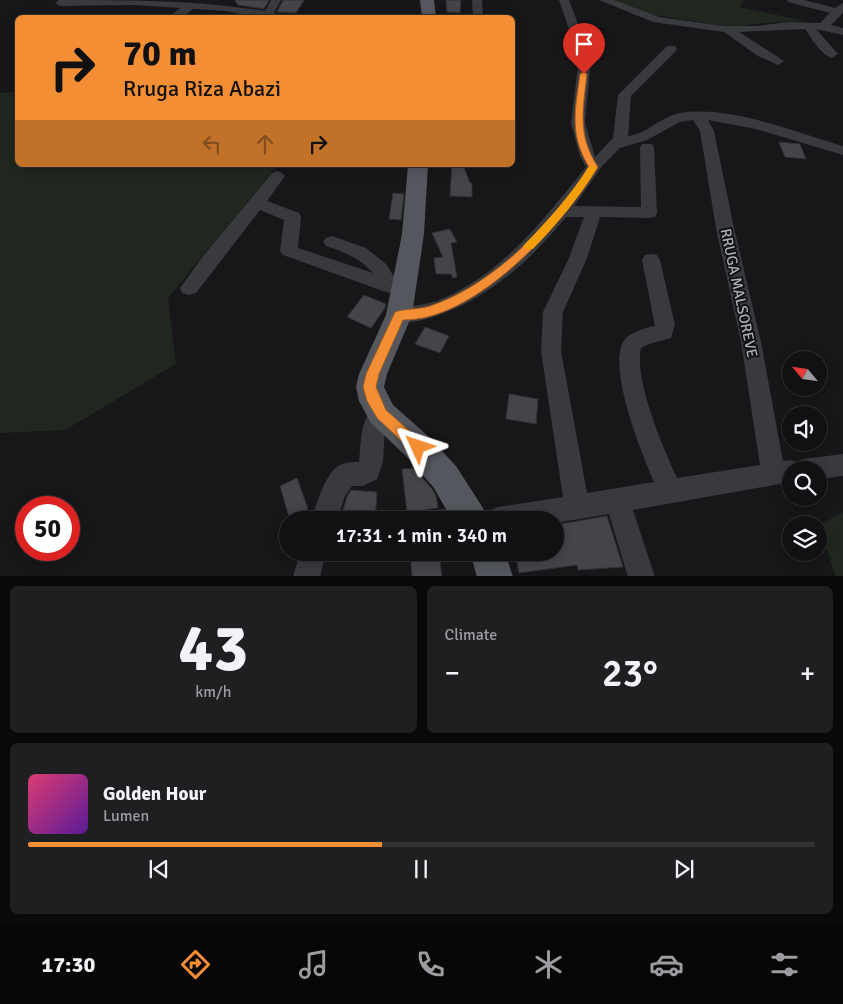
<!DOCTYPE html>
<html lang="en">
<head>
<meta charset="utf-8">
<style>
  :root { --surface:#111113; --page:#1e1f21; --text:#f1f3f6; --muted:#9c9da0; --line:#303133; --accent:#f38e34 }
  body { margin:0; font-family:Signika,sans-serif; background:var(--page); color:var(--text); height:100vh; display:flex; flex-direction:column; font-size:19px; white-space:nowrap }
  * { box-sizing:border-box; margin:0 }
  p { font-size:16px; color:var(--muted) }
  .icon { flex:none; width:28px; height:28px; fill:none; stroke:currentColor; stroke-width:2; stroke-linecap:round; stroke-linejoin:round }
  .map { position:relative; height:576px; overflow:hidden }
  .details { display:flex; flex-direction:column; gap:10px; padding:10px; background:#09090a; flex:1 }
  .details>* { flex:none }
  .banner { position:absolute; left:15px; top:15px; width:500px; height:152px; border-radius:8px; box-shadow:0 2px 12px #0003,0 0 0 1px var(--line); background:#f38e34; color:#111; overflow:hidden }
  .needle { width:32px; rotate:299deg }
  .fabs { position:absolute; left:782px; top:351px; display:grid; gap:10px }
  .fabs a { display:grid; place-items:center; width:45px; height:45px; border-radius:50%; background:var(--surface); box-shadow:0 2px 12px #0003,0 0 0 1px var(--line); font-size:25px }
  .speed { position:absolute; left:15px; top:496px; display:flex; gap:10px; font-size:25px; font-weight:700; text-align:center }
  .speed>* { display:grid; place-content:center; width:65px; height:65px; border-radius:50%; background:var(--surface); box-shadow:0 2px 12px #0003,0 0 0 1px var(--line); line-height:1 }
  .speed .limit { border:8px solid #d22; background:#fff; color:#111 }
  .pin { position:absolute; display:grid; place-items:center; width:42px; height:42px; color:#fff; margin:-51px -21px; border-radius:50% 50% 50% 0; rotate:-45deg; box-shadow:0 0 5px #0007 }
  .pin .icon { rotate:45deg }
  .me { position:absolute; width:55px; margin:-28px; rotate:312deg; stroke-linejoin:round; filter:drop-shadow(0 0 4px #0008) }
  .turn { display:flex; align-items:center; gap:18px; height:105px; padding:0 25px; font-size:22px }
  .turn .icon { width:65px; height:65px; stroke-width:2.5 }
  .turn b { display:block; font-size:35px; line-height:42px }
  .lanes { display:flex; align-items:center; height:48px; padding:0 25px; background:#0003; justify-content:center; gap:25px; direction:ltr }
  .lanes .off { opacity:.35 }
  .big { font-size:38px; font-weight:600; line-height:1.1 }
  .details .tile { flex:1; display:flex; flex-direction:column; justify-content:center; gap:8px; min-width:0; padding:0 18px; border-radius:8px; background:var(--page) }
  .details .dial { align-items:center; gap:0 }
  .dial b { font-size:65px; line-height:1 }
  .song { display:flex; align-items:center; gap:15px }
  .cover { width:60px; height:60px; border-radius:8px; background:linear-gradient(135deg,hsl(340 70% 55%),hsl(270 70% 35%)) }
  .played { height:5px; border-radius:2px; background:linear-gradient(90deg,var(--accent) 45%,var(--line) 45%) }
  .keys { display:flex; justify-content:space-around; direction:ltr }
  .heat { display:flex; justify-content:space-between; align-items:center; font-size:28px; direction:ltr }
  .details .tiles { flex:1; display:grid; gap:10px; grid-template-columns:1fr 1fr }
  .tile:last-child { grid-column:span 2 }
  .trip { position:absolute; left:279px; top:511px; width:285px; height:50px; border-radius:25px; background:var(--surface); box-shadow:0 2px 12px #0003,0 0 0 1px var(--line); font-weight:600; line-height:50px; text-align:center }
  .menu { display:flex; height:80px; justify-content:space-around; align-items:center; background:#070708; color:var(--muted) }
  .menu .icon { width:35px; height:35px }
  .menu .current { color:var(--accent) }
  .menu b { font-size:22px; color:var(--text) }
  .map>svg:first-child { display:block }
  .green { fill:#1f271f }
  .building { fill:#434549; stroke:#313135 }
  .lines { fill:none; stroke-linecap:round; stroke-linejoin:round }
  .minor { fill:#383a3e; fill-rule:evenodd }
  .major { fill:#54575d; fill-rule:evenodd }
  .route { fill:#f38e34; stroke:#9e5c22 }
  .slow { fill:#f59e0b }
  .labels { text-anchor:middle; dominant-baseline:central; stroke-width:4; stroke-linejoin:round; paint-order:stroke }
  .street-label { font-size:15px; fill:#a9b1b9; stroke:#121214 }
</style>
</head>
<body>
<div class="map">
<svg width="843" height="577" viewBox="0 0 843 577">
  <rect width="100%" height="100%" fill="#171719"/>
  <g class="green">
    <polygon points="612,0 744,0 740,7 805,21 775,22 739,26 718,25 642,13"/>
    <polygon points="17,92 18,165 276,165 276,167 168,298 176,364 65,430 0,433 0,93"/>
    <polygon points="843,512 843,576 835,576 820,525"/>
  </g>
  <g class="building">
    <polygon points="235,0 269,0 264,9 238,5"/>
    <polygon points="283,0 304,0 296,13 277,12"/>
    <polygon points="446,0 461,0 460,13 447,12"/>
    <polygon points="779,142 800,144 806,159 785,157"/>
    <polygon points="452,165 463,165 470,183 472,183 472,197 450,196"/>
    <polygon points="393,193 404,194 401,220 389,219"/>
    <polygon points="450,229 457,242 451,243 457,277 453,278 451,274 436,274 434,258 443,257 432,233"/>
    <polygon points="364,295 386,304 385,308 371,328 347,317"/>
    <polygon points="425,327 449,336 440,353 415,344"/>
    <polygon points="509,394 538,399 536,424 506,419"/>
    <polygon points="414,468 432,489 436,496 438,508 407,512 402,469"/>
    <polygon points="297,478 308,509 289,517 280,486"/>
    <polygon points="351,490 377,492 375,520 340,520 347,497"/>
    <polygon points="444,509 450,520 420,520 419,514"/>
    <polygon points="607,516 623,567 578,570 577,565 519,573 515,552 555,552 555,525"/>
    <polygon points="410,552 439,552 442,577 412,577"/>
  </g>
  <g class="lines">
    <g class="minor">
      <path d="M 59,0 C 128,0 196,0 265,11 L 271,0 L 281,0 L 274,13 L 288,18 L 263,18 L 225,11 L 193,9 L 181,18 L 168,18 L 180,8 L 134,5 L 60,6 L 55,3 Z"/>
      <polygon points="472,0 482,0 483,18 473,18"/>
      <path d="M 559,0 L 569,0 L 591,58 L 585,123 L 595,157 L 613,138 L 618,95 L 667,46 L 675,46 L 677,49 L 675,52 L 631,96 L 628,136 C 647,134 660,117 680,113 C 731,105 794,132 843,146 L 843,155 L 756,129 L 708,120 L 714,131 L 734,228 L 761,342 L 783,461 L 791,460 L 796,462 L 804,459 L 843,454 L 843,476 L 819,479 L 819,470 L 791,470 L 791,482 L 633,510 L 655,577 L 628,577 L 609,514 L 555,523 L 555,520 L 485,520 L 489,511 L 498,507 L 563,497 L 541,351 L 543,312 L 569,258 L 584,217 L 566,217 C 531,260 487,300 433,317 C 420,321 405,325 392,320 L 389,315 L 392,310 C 407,305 422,306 437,301 C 502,275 544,219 586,167 L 580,156 L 571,123 L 579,58 ZM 693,120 L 700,131 L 716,228 L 741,342 L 760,465 L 677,478 C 663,447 634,381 641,348 L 649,344 L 671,338 L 675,325 L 660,260 L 657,255 L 651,254 L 645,255 L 642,260 L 655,326 C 646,328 633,331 626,338 C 604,361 642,455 654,482 L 587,493 L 561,351 L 563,312 L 587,258 L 600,217 L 649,218 L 655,217 L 657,213 L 654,147 L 652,144 L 642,144 L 640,147 L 641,207 L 574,206 L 603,165 L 620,148 L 647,140 L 680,122 Z"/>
      <path d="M 599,0 L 614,0 L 659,17 L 723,26 L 757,26 L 788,22 L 820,23 L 830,13 L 788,2 L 787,0 L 804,0 L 835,8 L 843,3 L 843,13 L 831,25 L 843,28 L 843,35 L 816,29 L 838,54 L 832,58 C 820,54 812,39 805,29 L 739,32 L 784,61 L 778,65 L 758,56 L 724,32 L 653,22 Z"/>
      <path d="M 277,171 L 282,173 L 285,176 L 267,201 L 299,213 L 301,217 L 298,248 L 373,273 C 360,258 344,252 326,246 L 323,242 L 326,238 L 332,236 L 366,248 L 386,264 L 396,280 L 411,285 L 413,290 L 411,295 L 404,297 L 383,291 L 283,255 L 280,251 L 284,220 L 260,210 L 196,293 L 189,295 L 182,293 L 180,288 L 204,255 L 272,173 Z"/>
      <path d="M 382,404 L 390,407 L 393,414 L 385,427 L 383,462 L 377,479 L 363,486 L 352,486 L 345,496 L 337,520 L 311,520 C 317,505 325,472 340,465 C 346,462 352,462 359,462 C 362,441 358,413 382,404 Z"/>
      <polygon points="300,552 326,552 320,577 293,577"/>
    </g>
    <g class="major">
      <polygon points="420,0 434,0 436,18 422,18"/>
      <polygon points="408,165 428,165 424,234 412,315 387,374 384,387 393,405 429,437 456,466 483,508 488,520 452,520 434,488 407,457 371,423 359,401 356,387 359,374 386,315 402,234"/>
      <polygon points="470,552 505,552 513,577 477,577"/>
    </g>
  </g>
  <path class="route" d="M 584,72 L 587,74 C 583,110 577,135 598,167 C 563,224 476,321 403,320 L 379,374 L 376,387 L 386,410 L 423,443 L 425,447 L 423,452 L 418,454 L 413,452 L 377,418 L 367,401 L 363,387 L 366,374 L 395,312 C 406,308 420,310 433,305 C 495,283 554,222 589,167 C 569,135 575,110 580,74 Z"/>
  <path class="slow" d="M 593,165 L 597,168 C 579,198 557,224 533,249 L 525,249 L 523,246 L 525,244 C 549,219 571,195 589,166 Z"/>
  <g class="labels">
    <g class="street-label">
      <text transform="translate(739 293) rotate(78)">RRUGA MALSOREVE</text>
    </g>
  </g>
</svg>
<div class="fabs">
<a><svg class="needle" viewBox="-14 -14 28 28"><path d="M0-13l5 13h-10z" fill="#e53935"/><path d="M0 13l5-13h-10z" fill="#9c9da0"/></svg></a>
<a><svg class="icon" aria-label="sound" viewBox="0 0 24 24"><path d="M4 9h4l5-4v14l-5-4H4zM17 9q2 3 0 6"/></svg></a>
<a><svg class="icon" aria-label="search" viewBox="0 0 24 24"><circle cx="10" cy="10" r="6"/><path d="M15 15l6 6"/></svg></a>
<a><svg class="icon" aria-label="layers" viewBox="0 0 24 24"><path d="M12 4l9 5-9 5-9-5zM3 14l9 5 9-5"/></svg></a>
</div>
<div class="speed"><div class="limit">50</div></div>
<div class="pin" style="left:584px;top:74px;background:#d93025"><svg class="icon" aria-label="arrive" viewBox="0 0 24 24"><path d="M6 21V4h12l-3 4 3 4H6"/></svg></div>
<svg class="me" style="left:418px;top:447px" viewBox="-20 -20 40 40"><path d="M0-17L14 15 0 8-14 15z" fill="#f38e34" stroke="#fff" stroke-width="4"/></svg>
<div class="trip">17:31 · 1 min · 340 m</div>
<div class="banner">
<div class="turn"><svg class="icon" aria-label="right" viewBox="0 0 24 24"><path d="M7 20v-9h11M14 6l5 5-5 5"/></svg><div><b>70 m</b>Rruga Riza Abazi</div></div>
<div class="lanes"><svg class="icon off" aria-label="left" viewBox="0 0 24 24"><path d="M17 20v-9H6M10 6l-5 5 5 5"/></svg><svg class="icon off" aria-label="ahead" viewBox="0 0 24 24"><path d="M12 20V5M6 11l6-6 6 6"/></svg><svg class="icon" aria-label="right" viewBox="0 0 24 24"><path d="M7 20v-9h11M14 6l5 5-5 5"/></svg></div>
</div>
</div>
<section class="details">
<div class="tiles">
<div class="tile dial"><b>43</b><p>km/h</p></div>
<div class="tile"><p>Climate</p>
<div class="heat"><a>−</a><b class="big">23°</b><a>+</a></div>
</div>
<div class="tile">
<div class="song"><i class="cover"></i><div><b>Golden Hour</b><p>Lumen</p></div></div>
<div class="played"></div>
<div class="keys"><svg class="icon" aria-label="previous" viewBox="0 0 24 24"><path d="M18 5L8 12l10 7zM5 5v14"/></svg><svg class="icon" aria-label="pause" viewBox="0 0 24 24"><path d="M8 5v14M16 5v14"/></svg><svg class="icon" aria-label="next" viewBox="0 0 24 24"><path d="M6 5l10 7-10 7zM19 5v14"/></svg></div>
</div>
</div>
</section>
<nav class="menu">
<b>17:30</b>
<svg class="icon current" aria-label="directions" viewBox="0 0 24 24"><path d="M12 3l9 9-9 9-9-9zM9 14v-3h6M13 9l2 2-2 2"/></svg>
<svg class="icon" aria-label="music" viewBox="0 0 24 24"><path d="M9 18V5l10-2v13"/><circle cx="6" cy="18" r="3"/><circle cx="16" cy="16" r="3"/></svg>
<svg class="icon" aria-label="phone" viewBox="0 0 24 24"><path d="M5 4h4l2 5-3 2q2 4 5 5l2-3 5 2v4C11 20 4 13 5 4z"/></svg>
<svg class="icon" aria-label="climate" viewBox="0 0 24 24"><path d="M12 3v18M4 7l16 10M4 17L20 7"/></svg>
<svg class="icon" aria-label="car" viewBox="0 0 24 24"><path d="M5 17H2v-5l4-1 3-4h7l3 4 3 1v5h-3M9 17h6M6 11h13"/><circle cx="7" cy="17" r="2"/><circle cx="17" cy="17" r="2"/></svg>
<svg class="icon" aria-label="filters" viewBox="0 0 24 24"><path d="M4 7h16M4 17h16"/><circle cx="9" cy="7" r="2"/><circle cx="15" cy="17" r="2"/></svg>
</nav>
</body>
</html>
